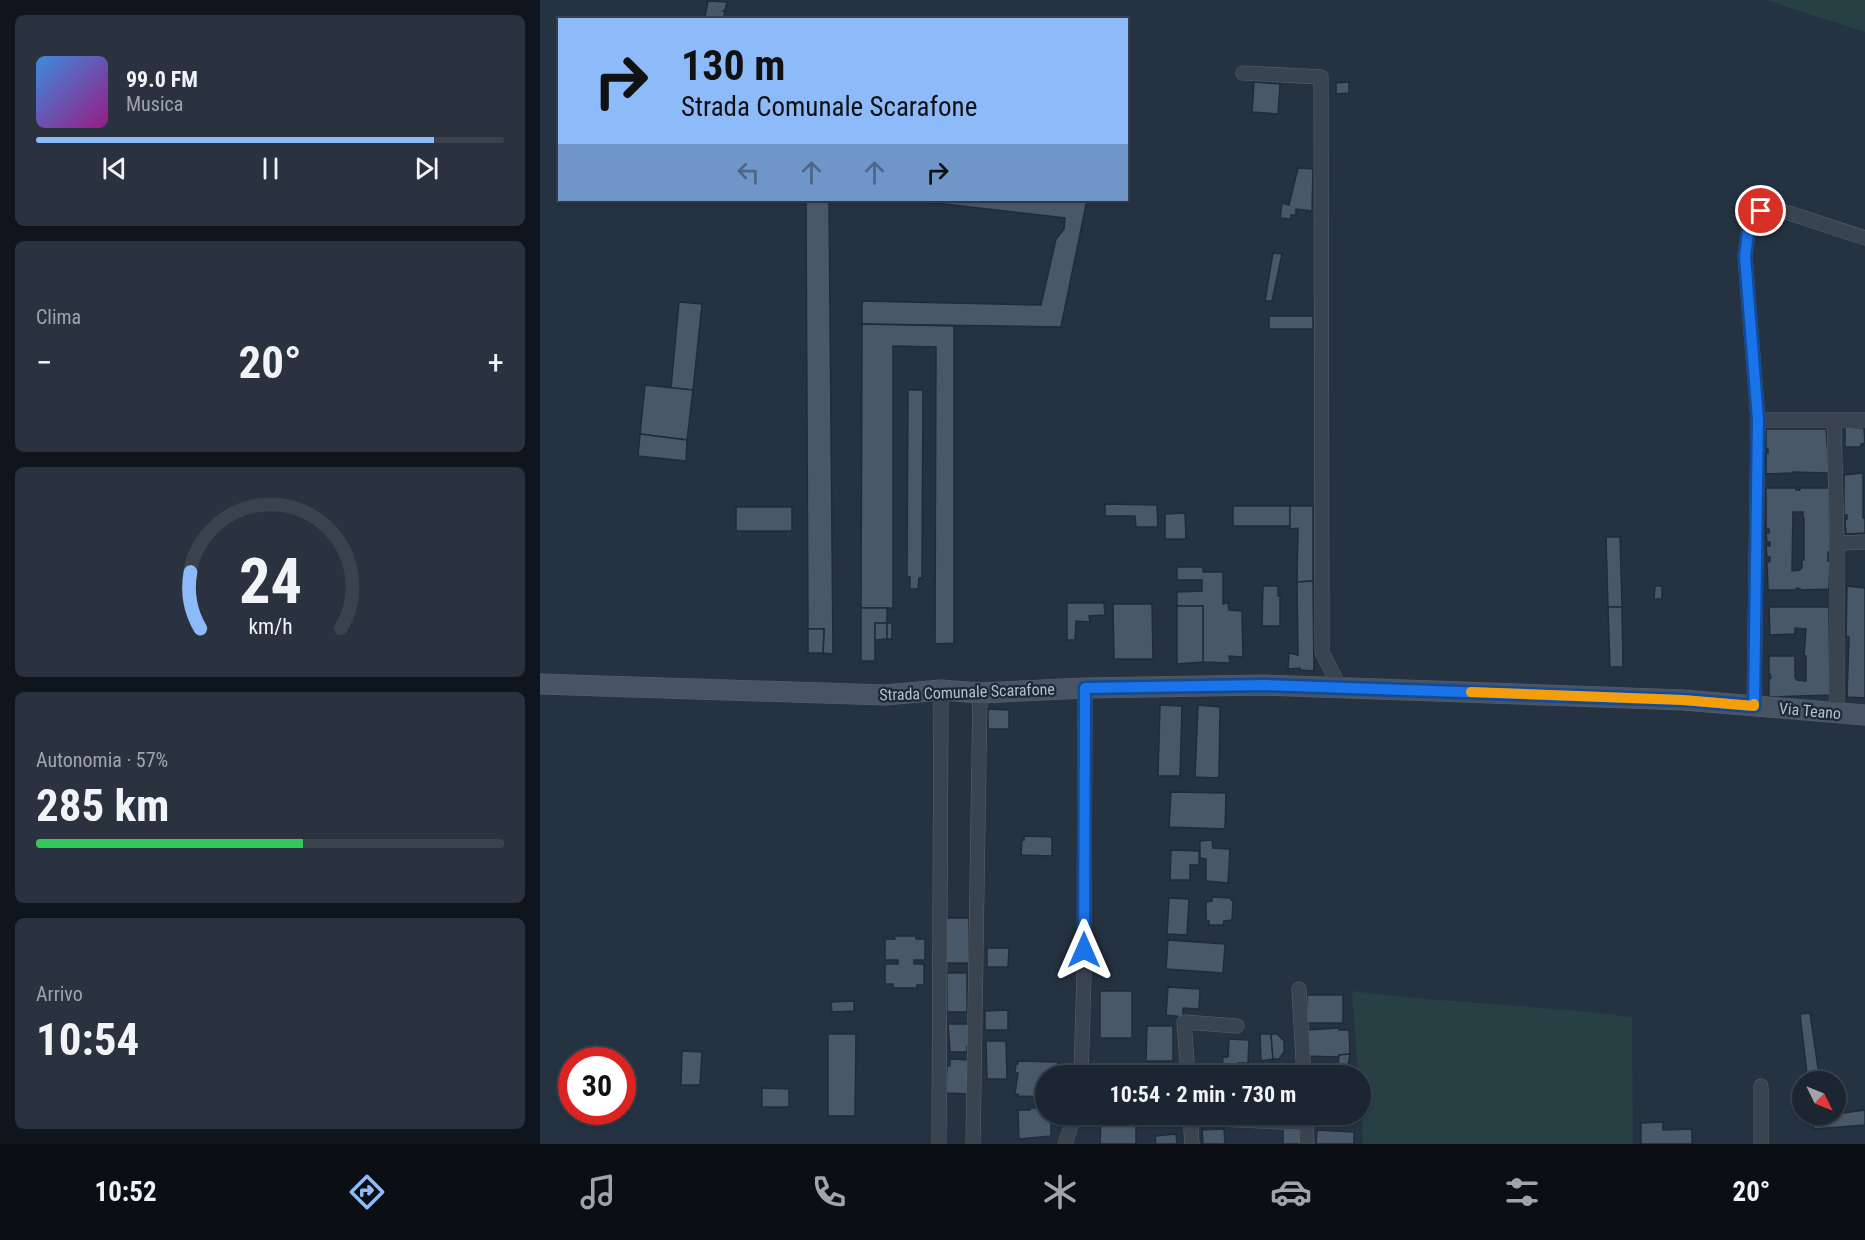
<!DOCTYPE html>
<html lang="it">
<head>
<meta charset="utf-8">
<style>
  :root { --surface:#1c2632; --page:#29323e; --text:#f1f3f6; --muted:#a0a5ac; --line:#3a434d; --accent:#8dbbfa }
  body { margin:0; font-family:"Roboto Condensed",sans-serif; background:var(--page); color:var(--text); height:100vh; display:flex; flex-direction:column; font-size:22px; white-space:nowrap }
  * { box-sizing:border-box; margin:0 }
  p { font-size:20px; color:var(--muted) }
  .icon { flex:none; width:33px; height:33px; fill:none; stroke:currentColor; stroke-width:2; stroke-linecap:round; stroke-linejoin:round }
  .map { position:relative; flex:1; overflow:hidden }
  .panel { display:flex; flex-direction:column; gap:15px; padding:15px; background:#0f151c; width:540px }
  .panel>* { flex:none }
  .hud { position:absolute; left:18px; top:18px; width:570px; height:183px; border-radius:0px; box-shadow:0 2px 4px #0004,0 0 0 2px var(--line); background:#8dbbfa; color:#111; overflow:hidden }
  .needle { width:39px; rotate:133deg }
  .fabs { position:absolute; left:1252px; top:1071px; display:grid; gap:12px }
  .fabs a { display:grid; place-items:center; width:54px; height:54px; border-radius:50%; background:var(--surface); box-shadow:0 2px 4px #0004,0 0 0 2px var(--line); font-size:30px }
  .speed { position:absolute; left:18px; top:1047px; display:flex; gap:12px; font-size:30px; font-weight:700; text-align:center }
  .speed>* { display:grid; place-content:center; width:78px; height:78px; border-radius:50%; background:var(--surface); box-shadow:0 2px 4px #0004,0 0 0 2px var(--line); line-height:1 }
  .speed .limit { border:9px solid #d22; background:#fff; color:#111 }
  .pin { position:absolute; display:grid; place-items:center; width:51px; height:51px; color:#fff; margin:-26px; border:3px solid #fff; border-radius:50%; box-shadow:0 2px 6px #0007 }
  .me { position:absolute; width:66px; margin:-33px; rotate:0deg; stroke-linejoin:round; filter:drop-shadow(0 0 4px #0008) }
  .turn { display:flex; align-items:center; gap:21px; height:126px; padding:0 24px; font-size:27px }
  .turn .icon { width:78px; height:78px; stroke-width:2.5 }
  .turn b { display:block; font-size:42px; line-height:51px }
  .lanes { display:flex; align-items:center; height:57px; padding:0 24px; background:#0003; justify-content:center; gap:30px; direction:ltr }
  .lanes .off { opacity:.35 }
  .big { font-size:45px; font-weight:700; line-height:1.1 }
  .panel .widget { flex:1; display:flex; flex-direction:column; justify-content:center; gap:9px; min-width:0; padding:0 21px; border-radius:9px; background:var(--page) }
  .panel .dial { align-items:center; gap:0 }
  .dial svg { height:156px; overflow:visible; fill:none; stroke:var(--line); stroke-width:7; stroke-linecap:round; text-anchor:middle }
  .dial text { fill:var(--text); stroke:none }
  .song { display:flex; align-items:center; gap:18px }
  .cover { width:72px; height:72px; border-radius:9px; background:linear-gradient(135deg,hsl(210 70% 55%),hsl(310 70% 35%)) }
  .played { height:6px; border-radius:3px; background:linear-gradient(90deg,var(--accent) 85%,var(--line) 85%) }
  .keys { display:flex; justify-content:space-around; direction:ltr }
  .heat { display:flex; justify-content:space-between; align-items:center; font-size:33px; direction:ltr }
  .charge { height:9px; border-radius:4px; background:linear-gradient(90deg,#34c759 57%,var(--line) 0) }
  .trip { position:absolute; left:495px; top:1065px; width:336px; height:60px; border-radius:30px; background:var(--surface); box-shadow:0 2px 4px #0004,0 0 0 2px var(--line); font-weight:700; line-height:60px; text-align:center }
  .tab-bar { display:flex; height:96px; justify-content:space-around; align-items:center; background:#0b0f14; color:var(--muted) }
  .tab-bar .icon { width:42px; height:42px }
  .tab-bar .selected { color:var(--accent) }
  .tab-bar b { font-size:27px; color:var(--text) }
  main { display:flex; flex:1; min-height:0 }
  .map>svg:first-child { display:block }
  .green { fill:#274043 }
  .building { fill:#495868; stroke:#202b39; stroke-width:1.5; fill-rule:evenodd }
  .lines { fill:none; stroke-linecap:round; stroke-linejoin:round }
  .street-casing { stroke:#57626f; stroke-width:15 }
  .secondary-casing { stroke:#57626f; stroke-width:21 }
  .street { stroke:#3a4451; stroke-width:14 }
  .secondary { stroke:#485364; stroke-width:20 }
  .route-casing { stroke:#114b97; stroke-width:15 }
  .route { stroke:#1a73e8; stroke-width:10 }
  .slow { stroke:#f59e0b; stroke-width:10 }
  .labels { text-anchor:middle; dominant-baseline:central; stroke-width:4.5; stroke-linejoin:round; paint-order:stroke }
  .street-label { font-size:16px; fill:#b6bfcb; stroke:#1e2937 }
</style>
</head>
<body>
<main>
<section class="panel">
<div class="widget">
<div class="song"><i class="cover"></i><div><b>99.0 FM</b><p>Musica</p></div></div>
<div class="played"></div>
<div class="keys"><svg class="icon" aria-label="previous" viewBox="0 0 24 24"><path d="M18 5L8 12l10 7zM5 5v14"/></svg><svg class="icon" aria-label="pause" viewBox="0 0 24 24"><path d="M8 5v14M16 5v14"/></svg><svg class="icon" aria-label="next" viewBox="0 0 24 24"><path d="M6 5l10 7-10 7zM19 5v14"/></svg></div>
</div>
<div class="widget"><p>Clima</p>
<div class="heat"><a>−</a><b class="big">20°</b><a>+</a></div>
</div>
<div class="widget dial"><svg viewBox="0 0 100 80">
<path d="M14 69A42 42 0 1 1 86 69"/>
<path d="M14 69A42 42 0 0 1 9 40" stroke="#8dbbfa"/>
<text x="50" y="56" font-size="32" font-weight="700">24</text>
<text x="50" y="72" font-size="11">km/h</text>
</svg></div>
<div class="widget"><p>Autonomia · 57%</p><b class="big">285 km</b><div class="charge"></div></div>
<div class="widget"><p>Arrivo</p><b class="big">10:54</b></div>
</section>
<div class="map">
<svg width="1325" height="1144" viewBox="0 0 1325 1144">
  <rect width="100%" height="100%" fill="#253242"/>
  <g class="green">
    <polygon points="1226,0 1325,0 1325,32"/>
    <path d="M 812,991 C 905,1003 999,1005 1092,1017 L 1093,1144 L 823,1144 L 820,1076 L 818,1075 Z"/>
  </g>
  <g class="building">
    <polygon points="168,1 187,2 185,10 183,11 185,12 183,20 165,17"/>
    <polygon points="714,82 740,84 738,114 712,112"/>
    <polygon points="809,82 809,93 796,94 796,83"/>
    <polygon points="758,168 773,169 772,211 756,209 756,215 751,215 751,219 740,218 742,203 749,205"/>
    <polygon points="266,200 289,200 293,654 283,653 284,629 268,629"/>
    <polygon points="369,200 547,200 521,327 322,324 322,301 501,305 516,239 524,229 525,218"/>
    <polygon points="733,253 742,254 732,301 725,301"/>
    <polygon points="139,302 162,304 153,390 131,388"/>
    <rect x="729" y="316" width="44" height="13"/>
    <polygon points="322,324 414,326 414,643 395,644 396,347 353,346 353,608 321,608"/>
    <polygon points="105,385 153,390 147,440 100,434"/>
    <polygon points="368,390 383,390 382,578 379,578 378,589 370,589 370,577 367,577"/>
    <polygon points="1305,427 1324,428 1325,443 1321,444 1321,447 1305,447"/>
    <polygon points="1226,429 1286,429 1289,473 1253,472 1253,473 1226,474 1226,453 1228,453 1228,449 1226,449"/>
    <polygon points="100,434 147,440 146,461 98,456"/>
    <polygon points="1323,473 1323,518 1325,518 1325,533 1306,534 1305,520 1307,519 1307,515 1304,515 1304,475"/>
    <path d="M 1226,488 L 1256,488 L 1256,490 L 1260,490 L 1260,488 L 1289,488 L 1290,552 L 1288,552 L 1288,561 L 1290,561 L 1289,589 L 1262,590 L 1257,588 L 1255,590 L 1228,590 L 1227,563 L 1230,561 L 1230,557 L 1227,557 L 1226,546 L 1230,546 L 1230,542 L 1227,542 L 1226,533 L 1229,533 L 1229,529 L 1226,528 ZM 1253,512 L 1263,512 L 1263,518 L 1264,518 L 1264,560 L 1262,560 L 1262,568 L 1260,568 L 1260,570 L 1252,571 Z"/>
    <polygon points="565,504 617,505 618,527 596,527 595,516 565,516"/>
    <rect x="693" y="506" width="57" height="20"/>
    <polygon points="750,506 773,506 773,581 757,582 758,528 750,529"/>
    <rect x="196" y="507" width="56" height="24"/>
    <polygon points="645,513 646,539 625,539 625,514"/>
    <polygon points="1066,537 1080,537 1082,607 1068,607"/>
    <polygon points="637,567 663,567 663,572 683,572 683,604 688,603 689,610 702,611 703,657 689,656 690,663 663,662 663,606 637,606 637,592 662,591 662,580 637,580"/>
    <polygon points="773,581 774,671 760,670 760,668 748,669 749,653 758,655 757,582"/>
    <polygon points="723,586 738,586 738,596 740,596 740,626 722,626"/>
    <polygon points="1115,586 1122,586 1122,599 1114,599"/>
    <polygon points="1307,586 1325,588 1325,698 1307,697 1309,637 1306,636"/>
    <polygon points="527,603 564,603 565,615 549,616 550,622 536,621 535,640 527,640"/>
    <polygon points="573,604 612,604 613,659 574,659"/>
    <polygon points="637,606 663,606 663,662 637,664"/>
    <polygon points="1068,607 1082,607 1083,667 1070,667"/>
    <polygon points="1229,607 1289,607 1290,695 1229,697 1229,679 1231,678 1230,674 1229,674 1229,656 1255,656 1255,677 1257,680 1266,681 1266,656 1264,655 1266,629 1255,628 1255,634 1230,635"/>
    <polygon points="321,608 347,608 347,623 335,623 335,661 321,661"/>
    <polygon points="335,623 347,623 347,639 335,640"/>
    <rect x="347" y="623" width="5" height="16"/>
    <polygon points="268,629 284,629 283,653 268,653"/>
    <polygon points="620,705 642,706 640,776 618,776"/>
    <polygon points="658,705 680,707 679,778 655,777"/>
    <polygon points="448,709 469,710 469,729 448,729"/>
    <polygon points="631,792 686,793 685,829 629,827"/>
    <polygon points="484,836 512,837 512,856 481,855 482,840 484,840"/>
    <polygon points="672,840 673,848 689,849 690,850 688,883 666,881 666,859 660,858 660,841"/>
    <polygon points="631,850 659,851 659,865 650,865 650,880 630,880"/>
    <polygon points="672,897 690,898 693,902 692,920 684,921 683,925 669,925 669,921 666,920 666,902 672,901"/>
    <polygon points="629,898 649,899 647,935 627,934"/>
    <rect x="404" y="918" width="25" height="45"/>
    <polygon points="354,936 376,936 376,939 385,939 385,960 374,960 374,964 384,964 384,985 377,985 377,988 353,988 353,984 345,984 345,964 358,964 358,960 345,960 345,939 355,939"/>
    <polygon points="628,940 685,944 683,973 626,969"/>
    <polygon points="447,948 469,948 468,967 447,967"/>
    <rect x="407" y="973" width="20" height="39"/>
    <polygon points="628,987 660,989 659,1009 643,1008 643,1017 626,1015"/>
    <rect x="560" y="991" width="32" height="47"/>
    <rect x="767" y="995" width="36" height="28"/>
    <polygon points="314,1001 314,1011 292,1012 291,1002"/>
    <polygon points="468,1010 468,1030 445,1030 445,1011"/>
    <polygon points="1270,1013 1280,1082 1268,1082 1260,1014"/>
    <polygon points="408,1024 429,1024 429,1046 427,1046 427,1052 410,1052"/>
    <polygon points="607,1026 633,1026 633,1061 606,1061"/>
    <polygon points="799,1028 799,1030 809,1030 810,1054 799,1055 798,1057 769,1056 766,1030"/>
    <polygon points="288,1034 316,1034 315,1116 288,1116"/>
    <polygon points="720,1034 731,1034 733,1059 721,1061"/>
    <polygon points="731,1034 737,1034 744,1041 744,1052 739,1059 733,1059"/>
    <polygon points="689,1039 709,1040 708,1063 698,1063 697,1071 690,1071 689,1076 658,1076 658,1069 682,1070 683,1057 688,1057"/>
    <polygon points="446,1041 466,1041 467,1079 447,1079"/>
    <polygon points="142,1051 162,1052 160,1085 141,1085"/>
    <polygon points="810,1054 808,1066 798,1065 799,1055"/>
    <polygon points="410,1059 430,1060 429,1094 406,1093 407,1066 410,1066"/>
    <polygon points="478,1061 518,1062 517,1076 506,1076 506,1097 478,1096 478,1094 475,1094 478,1073 475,1073 476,1064 478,1064"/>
    <polygon points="771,1063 804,1064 808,1066 808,1076 770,1076"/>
    <polygon points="222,1088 249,1089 249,1107 222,1107"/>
    <polygon points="490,1108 506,1108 506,1114 511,1114 511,1136 479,1139 478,1110 490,1110"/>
    <polygon points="1325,1110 1325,1125 1274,1129 1273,1114 1296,1114"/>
    <polygon points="772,1114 816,1114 816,1121 772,1122"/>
    <polygon points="561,1121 596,1121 596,1144 560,1144"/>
    <polygon points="1123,1122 1123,1130 1152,1129 1152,1144 1101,1144 1101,1123"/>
    <polygon points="743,1125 765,1125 766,1144 743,1144"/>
    <polygon points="684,1129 685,1144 663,1144 662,1130"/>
    <polygon points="777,1130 814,1132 814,1144 776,1144"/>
    <polygon points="636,1134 637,1144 616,1144 615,1136"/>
  </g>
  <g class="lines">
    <defs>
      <g id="street">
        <polyline points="703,73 781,77 782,652 800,688"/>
        <polyline points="1218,420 1325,420"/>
        <polyline points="1294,422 1297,543 1297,714"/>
        <polyline points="1297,543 1325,542"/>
        <polyline points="1214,706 1218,420 1205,256 1209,225 1221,211 1240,210 1325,238"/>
        <polyline points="759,989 764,1076"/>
        <polyline points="541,1076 544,974 545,688"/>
        <polyline points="648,1076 644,1022 697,1026"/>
        <polyline points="1221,1086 1221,1144"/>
        <polyline points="650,1114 652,1144"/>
        <polyline points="766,1116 767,1144"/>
        <polyline points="651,1118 766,1123"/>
        <polyline points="399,1144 401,690"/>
        <polyline points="433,1144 440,693"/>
        <polyline points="525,1144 535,1114"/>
      </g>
      <polyline id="secondary" points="0,684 345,695 401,690 440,693 545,688 725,685 1143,700 1325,715"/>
    </defs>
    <use href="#street" class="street-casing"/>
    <use href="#secondary" class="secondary-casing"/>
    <use href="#street" class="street"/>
    <use href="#secondary" class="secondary"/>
  </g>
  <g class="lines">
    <defs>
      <polyline id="route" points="544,950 545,688 725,685 1143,700 1214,706 1218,420 1205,256 1209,225 1221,211"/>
    </defs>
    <use href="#route" class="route-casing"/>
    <use href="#route" class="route"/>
    <polyline class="slow" points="931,692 1143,700 1214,706 1214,704"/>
  </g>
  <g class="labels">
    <g class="street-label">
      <text transform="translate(427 692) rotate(-2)">Strada Comunale Scarafone</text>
      <text transform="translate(1270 711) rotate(5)">Via Teano</text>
    </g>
  </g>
</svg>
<div class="fabs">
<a><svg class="needle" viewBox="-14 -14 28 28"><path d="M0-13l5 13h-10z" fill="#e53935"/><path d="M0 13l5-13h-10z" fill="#a0a5ac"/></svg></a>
</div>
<div class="speed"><div class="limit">30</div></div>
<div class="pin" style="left:1221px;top:211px;background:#d93025"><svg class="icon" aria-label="arrive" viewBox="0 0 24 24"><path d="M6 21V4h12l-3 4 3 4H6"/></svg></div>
<svg class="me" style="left:544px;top:950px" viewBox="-20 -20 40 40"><path d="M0-17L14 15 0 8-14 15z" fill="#1a73e8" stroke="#fff" stroke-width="4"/></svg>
<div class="trip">10:54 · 2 min · 730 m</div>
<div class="hud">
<div class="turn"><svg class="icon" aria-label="right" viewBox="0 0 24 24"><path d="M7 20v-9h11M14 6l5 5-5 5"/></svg><div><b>130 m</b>Strada Comunale Scarafone</div></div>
<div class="lanes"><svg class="icon off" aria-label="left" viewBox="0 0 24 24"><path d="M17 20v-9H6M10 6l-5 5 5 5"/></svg><svg class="icon off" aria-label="ahead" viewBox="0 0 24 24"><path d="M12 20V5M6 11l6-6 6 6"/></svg><svg class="icon off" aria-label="ahead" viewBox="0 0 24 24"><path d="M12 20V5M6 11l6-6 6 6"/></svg><svg class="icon" aria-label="right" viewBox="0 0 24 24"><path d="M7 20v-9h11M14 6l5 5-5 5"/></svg></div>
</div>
</div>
</main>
<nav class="tab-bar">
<b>10:52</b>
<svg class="icon selected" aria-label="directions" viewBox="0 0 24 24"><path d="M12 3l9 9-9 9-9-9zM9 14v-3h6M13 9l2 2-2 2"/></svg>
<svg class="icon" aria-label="music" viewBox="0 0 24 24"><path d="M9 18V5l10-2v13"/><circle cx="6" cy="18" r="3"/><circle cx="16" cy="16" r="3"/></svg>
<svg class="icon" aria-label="phone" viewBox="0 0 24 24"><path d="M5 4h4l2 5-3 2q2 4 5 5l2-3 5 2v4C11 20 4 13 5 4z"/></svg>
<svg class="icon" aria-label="climate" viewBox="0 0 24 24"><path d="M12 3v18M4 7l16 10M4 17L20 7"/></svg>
<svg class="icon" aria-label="car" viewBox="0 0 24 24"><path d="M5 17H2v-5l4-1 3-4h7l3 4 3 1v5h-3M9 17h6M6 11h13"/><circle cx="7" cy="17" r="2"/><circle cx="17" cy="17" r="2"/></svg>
<svg class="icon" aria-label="filters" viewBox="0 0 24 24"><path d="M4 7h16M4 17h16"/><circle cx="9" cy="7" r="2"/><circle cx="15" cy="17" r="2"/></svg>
<b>20°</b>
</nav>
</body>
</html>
